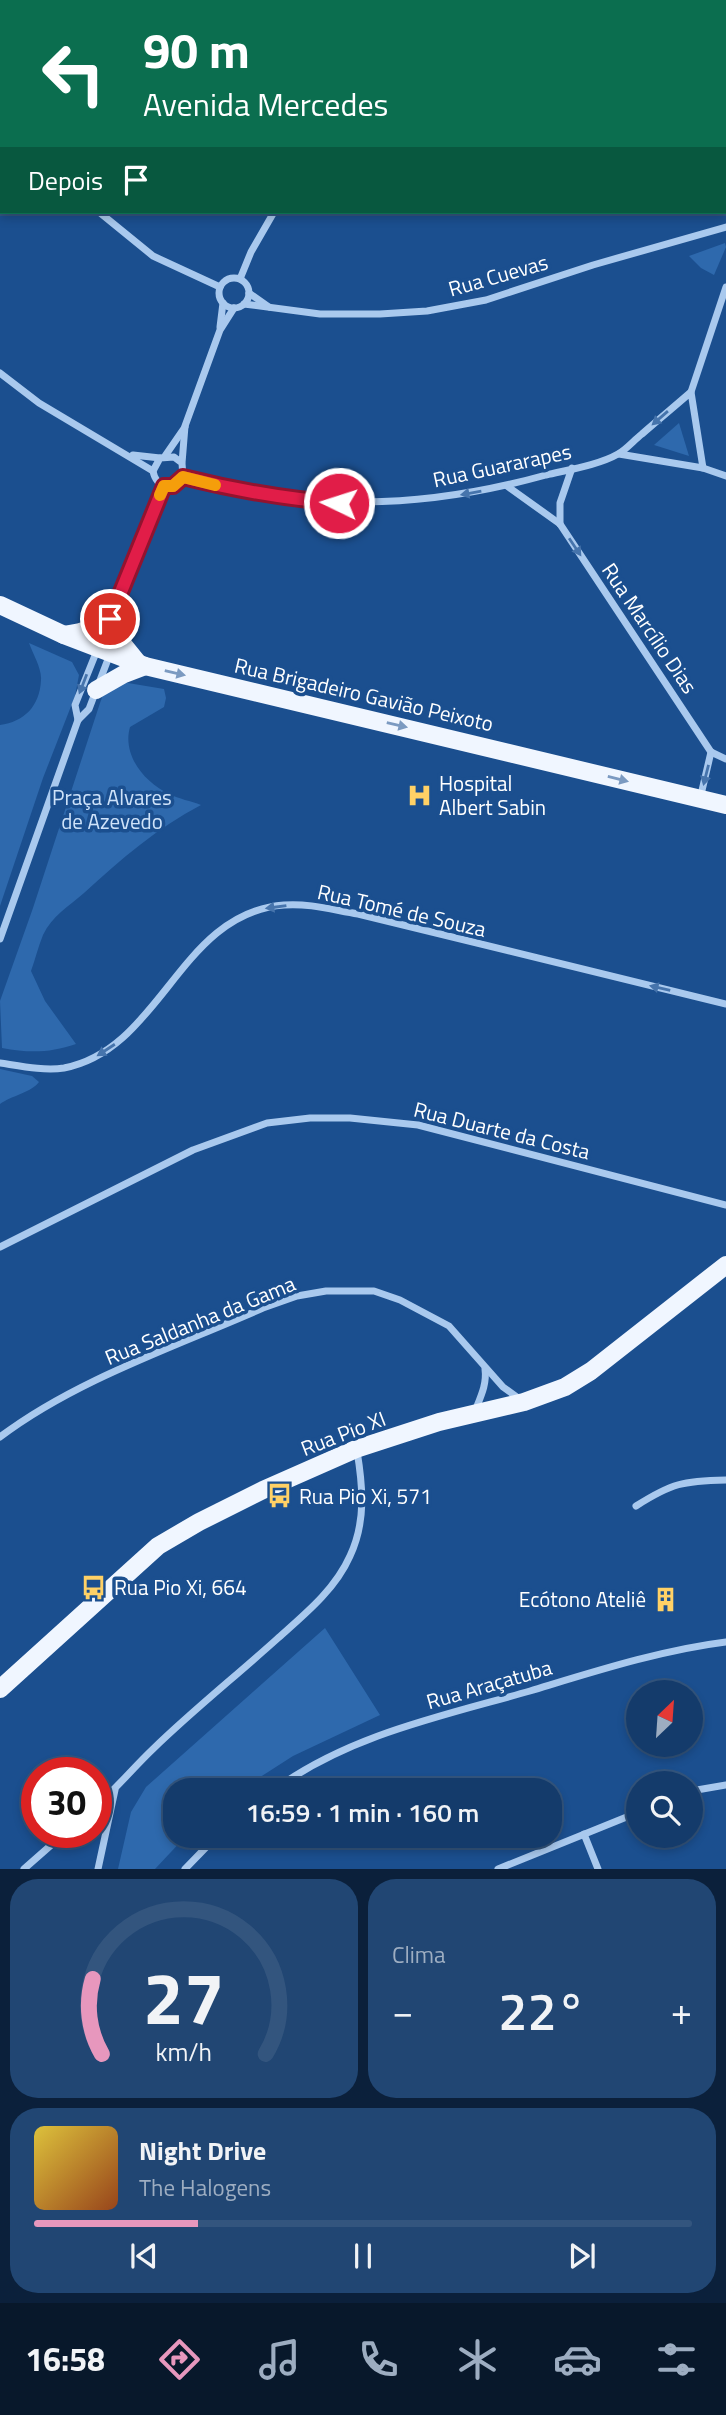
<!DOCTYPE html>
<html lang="pt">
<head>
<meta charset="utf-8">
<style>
  :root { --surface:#143b6b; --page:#214673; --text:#f1f3f6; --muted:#9dadc1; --line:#33557e; --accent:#e797bd }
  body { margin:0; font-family:"Titillium Web",sans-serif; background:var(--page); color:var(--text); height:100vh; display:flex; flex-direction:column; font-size:26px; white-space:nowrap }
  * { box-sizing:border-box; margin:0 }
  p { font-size:23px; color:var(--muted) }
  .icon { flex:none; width:38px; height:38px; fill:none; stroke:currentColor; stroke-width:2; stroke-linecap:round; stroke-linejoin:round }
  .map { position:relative; height:1869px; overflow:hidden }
  .sheet { display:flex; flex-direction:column; gap:10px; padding:10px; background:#0b203b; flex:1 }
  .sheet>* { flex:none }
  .guide { position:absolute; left:0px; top:0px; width:726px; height:214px; box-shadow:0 4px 10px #0003,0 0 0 2px var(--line); background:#0b6e4f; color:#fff; overflow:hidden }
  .needle { width:46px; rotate:25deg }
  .controls { position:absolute; left:626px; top:1680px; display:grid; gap:14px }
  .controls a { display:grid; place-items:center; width:77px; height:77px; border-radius:50%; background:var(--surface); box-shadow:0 4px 10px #0003,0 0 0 2px var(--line); font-size:35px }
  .speed { position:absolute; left:21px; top:1757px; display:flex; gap:14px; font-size:35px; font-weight:700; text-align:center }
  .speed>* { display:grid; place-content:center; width:91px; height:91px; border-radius:50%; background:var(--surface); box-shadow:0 4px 10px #0003,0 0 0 2px var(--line); line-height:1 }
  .speed .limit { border:10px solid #d22; background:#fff; color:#111 }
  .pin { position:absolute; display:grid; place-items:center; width:60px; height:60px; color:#fff; margin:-30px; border:4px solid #fff; border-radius:50%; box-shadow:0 2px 7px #0007 }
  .me { position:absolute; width:77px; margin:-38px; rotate:274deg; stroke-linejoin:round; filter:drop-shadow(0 0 5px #0008) }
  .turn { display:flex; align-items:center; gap:24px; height:147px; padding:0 28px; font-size:32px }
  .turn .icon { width:91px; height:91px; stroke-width:2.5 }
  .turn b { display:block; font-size:49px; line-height:60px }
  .then { display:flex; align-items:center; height:66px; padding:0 28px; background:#0003; gap:14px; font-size:26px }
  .big { font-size:52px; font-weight:600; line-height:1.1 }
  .sheet .widget { flex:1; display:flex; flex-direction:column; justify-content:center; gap:10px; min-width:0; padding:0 24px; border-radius:28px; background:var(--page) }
  .sheet .dial { align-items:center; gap:0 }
  .dial svg { height:182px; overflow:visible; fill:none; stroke:var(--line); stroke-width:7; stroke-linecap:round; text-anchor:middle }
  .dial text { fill:var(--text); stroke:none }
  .song { display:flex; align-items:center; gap:21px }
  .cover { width:84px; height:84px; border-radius:10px; background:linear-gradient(135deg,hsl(50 70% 55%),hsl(20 70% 35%)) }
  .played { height:7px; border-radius:4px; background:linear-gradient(90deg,var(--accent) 25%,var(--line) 25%) }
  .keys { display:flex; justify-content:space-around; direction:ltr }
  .heat { display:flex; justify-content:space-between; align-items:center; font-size:38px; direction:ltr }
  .sheet .tiles { flex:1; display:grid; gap:10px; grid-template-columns:1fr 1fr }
  .widget:last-child { grid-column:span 2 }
  .trip { position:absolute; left:163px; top:1778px; width:399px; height:70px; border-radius:28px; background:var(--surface); box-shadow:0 4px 10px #0003,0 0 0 2px var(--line); font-weight:600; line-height:70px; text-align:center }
  .dock { display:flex; height:112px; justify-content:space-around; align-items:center; background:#08182b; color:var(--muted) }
  .dock .icon { width:49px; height:49px }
  .dock .current { color:var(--accent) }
  .dock b { font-size:32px; color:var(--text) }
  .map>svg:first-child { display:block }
  .green { fill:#2e69ad }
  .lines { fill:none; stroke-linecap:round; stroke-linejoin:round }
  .minor { stroke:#a9c9ee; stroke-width:7 }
  .primary { stroke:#f0f6ff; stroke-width:18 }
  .oneway { fill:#4674ac }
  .oneway2 { fill:#7b9ac1 }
  .route-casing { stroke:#92132f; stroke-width:18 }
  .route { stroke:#e11d48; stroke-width:12 }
  .slow { stroke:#f59e0b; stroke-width:12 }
  .labels { text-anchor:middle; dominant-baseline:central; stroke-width:7; stroke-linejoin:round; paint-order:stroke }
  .street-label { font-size:21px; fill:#fff; stroke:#1b4f8f }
  .poi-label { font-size:21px; fill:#fff; stroke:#1b4f8f; text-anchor:start }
  .park-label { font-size:21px; fill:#cfe3fa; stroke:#1b4f8f }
</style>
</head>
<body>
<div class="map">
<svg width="726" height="1869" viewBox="0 0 726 1869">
  <rect width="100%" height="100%" fill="#1b4f8f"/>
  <g class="green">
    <polygon points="725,243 726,247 714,275 701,268 689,256"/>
    <polygon points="679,423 689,456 654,445"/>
    <path d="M 29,643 L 72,662 L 79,675 L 75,696 L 43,778 L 0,906 L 0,725 C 24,722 40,706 41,680 C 42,669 33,654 29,643 Z"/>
    <path d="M 116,681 L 164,689 L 166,698 L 164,707 L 130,727 C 122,755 144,782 169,794 C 179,799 191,801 201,805 C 157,828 121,859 84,893 C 69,906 52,916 43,935 C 38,947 35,960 31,971 L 45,1001 L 76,1044 C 50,1053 29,1053 2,1048 L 0,1001 L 33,908 L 100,703 L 107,684 Z"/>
    <path d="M 0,1069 L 32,1076 L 39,1082 C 32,1092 11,1096 0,1104 Z"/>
    <polygon points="325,1628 380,1715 293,1756 240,1790 175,1790 175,1836 186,1836 155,1869 118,1869 131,1812 146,1787"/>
  </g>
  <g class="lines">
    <g class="minor">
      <polyline points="168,0 170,2"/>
      <polyline points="32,2 33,0"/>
      <polyline points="636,2 638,0"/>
      <polyline points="0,36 2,36"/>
      <polyline points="99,212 153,256 220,287"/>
      <circle cx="234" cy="293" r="15"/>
      <polyline points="240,279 251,252 274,212"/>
      <polyline points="249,293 269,307"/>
      <polyline points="244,304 320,314 380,314 427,311 486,300 593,265 726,227"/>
      <polyline points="220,327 223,303"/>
      <polyline points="0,373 39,403 153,471"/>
      <polyline points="691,392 726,287"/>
      <polyline points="619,454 703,468 726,476"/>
      <polyline points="133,455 160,458"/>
      <polyline points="165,456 185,427"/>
      <path d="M 182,463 L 174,457 L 160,458 L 153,471 C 156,488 173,492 183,477 L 182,463 L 185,426 L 220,330 L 234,308"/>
      <path d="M 183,477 C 313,510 416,511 546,475 C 567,470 599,465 618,454 C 627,449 634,440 642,434 C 658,420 675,406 691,392 L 703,468"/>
      <polyline points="507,486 560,524 711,752 726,759"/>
      <polyline points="560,524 560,503 572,468"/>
      <polyline points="113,612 164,486"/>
      <polyline points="78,720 75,705 108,623"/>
      <polyline points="700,799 711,752"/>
      <polyline points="0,939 78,720 89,709 110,654"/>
      <path d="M 0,1063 C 20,1066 44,1071 64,1068 C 162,1049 179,913 284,905 C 309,903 333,910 358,914 L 726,1004"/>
      <polyline points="0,1247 193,1150 267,1123 310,1118 350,1118 418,1125 726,1205"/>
      <path d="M 475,1411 C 481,1396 487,1384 485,1369"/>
      <path d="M 0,1437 C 75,1380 177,1346 263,1308 L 297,1296 L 326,1291 L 374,1291 L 400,1300 L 449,1326 L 503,1387 L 521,1400"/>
      <path d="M 636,1506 C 672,1483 683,1481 726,1480"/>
      <path d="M 274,1790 C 349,1735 442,1716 530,1691 C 593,1672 661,1650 726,1642"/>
      <polyline points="691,1791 726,1785"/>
      <path d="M 96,1806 C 117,1788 133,1768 153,1749 C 192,1711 236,1676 277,1639 C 304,1615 335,1590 350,1556 C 366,1522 363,1487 357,1451"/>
      <polyline points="584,1834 598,1869"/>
      <polyline points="24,1869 66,1832"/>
      <polyline points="98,1869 115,1790"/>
      <polyline points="185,1869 217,1836"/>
      <polyline points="498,1869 639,1812"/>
    </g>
    <g class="primary">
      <polyline points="0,605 64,635 145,666 726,805"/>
      <polyline points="110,619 121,642 138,663"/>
      <path d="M 64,635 C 85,632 99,628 113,611"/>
      <polyline points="96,690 124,674 145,666"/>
      <polyline points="0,1689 158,1546 199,1522 263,1490 356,1449 439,1422 524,1402 565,1387 591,1371 726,1265"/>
    </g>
  </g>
  <defs><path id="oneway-solid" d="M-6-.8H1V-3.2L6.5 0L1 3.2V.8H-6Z" transform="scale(1.75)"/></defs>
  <g class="oneway">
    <use href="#oneway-solid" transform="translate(660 418) rotate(139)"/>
    <use href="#oneway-solid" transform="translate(471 493) rotate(170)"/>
    <use href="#oneway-solid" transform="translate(575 547) rotate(56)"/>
    <use href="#oneway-solid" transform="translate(83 684) rotate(111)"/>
    <use href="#oneway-solid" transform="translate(706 775) rotate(104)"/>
    <use href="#oneway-solid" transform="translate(276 907) rotate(172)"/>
    <use href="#oneway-solid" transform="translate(660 988) rotate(-167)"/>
    <use href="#oneway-solid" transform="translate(106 1050) rotate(147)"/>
  </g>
  <g class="oneway2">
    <use href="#oneway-solid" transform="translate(175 673) rotate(13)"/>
    <use href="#oneway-solid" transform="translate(397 725) rotate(13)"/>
    <use href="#oneway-solid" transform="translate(618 779) rotate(14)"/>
  </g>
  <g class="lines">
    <defs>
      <path id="route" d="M 110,619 L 164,486 L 173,486 L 183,477 C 235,490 286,499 339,503"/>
    </defs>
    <use href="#route" class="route-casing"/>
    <use href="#route" class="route"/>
    <polyline class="slow" points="160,495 164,486 173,486 183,477 215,485"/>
  </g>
  <defs>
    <symbol id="hospital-bare" viewBox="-9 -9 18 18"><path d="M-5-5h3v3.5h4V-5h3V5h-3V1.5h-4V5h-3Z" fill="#ffd166" stroke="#1b4f8f" stroke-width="2.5" paint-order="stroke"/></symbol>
    <symbol id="bus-bare" viewBox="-9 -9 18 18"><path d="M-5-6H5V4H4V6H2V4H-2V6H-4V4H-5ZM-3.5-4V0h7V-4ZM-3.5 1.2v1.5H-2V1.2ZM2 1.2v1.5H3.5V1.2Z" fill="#ffd166" stroke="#1b4f8f" stroke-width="2.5" paint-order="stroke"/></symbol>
    <symbol id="building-bare" viewBox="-9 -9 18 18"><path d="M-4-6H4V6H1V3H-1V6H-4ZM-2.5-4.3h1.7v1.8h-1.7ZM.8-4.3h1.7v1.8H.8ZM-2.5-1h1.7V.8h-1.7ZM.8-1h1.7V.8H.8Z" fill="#ffd166" stroke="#1b4f8f" stroke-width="2.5" paint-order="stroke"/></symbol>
  </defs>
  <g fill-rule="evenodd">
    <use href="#hospital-bare" x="402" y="778" width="35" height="35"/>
    <use href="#bus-bare" x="262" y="1478" width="35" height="35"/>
    <use href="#bus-bare" x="76" y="1570" width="35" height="35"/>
    <use href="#building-bare" x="648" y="1582" width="35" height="35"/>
  </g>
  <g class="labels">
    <g class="street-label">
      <text transform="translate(498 275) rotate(-16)">Rua Cuevas</text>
      <text transform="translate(502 465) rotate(-12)">Rua Guararapes</text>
      <text transform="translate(650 628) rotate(56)">Rua Marcílio Dias</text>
      <text transform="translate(364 694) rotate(13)">Rua Brigadeiro Gavião Peixoto</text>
      <text transform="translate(402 910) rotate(13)">Rua Tomé de Souza</text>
      <text transform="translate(502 1130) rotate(14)">Rua Duarte da Costa</text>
      <text transform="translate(200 1320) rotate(-22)">Rua Saldanha da Gama</text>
      <text transform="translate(343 1433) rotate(-21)">Rua Pio XI</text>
      <text transform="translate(489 1684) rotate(-16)">Rua Araçatuba</text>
    </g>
    <g class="poi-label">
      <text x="439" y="783">Hospital<tspan x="439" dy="24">Albert Sabin</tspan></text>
      <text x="299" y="1496">Rua Pio Xi, 571</text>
      <text x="114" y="1587">Rua Pio Xi, 664</text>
      <text x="646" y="1599" text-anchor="end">Ecótono Ateliê</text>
    </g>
    <g class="park-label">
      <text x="112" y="797">Praça Alvares<tspan x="112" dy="24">de Azevedo</tspan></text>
    </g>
  </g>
</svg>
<div class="controls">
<a><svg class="needle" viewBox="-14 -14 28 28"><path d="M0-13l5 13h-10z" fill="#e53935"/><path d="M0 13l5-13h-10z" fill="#9dadc1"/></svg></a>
<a><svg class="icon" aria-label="search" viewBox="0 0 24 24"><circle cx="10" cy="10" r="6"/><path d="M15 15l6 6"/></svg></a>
</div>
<div class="speed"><div class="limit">30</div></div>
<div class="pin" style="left:110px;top:619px;background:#d93025"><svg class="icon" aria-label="arrive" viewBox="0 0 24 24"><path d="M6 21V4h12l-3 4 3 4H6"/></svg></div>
<svg class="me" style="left:339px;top:503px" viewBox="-20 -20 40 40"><circle r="17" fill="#e11d48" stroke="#fff" stroke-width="3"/><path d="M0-11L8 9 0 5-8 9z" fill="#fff"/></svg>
<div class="trip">16:59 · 1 min · 160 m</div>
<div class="guide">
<div class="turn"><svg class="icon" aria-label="left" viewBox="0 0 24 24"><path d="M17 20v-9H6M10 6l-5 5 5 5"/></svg><div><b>90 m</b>Avenida Mercedes</div></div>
<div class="then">Depois<svg class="icon" aria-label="arrive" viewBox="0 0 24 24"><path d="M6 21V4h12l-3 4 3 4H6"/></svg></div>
</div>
</div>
<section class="sheet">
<div class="tiles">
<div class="widget dial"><svg viewBox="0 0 100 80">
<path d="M14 69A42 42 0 1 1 86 69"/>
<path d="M14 69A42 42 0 0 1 10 36" stroke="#e797bd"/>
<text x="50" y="56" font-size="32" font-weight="700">27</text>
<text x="50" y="72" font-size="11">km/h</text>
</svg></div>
<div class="widget"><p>Clima</p>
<div class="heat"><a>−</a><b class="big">22°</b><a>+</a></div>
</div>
<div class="widget">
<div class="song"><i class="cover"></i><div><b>Night Drive</b><p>The Halogens</p></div></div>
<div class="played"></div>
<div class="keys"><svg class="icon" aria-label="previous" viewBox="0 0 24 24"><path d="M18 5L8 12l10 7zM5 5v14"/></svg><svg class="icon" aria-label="pause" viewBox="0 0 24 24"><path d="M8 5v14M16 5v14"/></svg><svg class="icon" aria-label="next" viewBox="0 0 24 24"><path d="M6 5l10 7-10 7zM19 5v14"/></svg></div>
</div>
</div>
</section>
<nav class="dock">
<b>16:58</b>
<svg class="icon current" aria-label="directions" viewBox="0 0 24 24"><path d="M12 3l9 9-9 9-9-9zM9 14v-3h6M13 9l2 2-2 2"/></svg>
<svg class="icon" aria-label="music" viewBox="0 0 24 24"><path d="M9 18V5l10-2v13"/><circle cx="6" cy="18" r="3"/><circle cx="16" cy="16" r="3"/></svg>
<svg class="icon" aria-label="phone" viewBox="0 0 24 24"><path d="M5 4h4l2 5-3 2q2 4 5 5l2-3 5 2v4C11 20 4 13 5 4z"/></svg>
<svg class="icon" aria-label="climate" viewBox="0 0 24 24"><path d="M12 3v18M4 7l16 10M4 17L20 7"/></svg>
<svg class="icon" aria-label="car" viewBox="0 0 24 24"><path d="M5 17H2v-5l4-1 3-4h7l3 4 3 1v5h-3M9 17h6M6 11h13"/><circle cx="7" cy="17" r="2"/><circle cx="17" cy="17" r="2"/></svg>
<svg class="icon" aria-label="filters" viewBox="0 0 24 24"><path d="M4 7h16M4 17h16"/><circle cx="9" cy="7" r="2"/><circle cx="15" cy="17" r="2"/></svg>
</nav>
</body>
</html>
